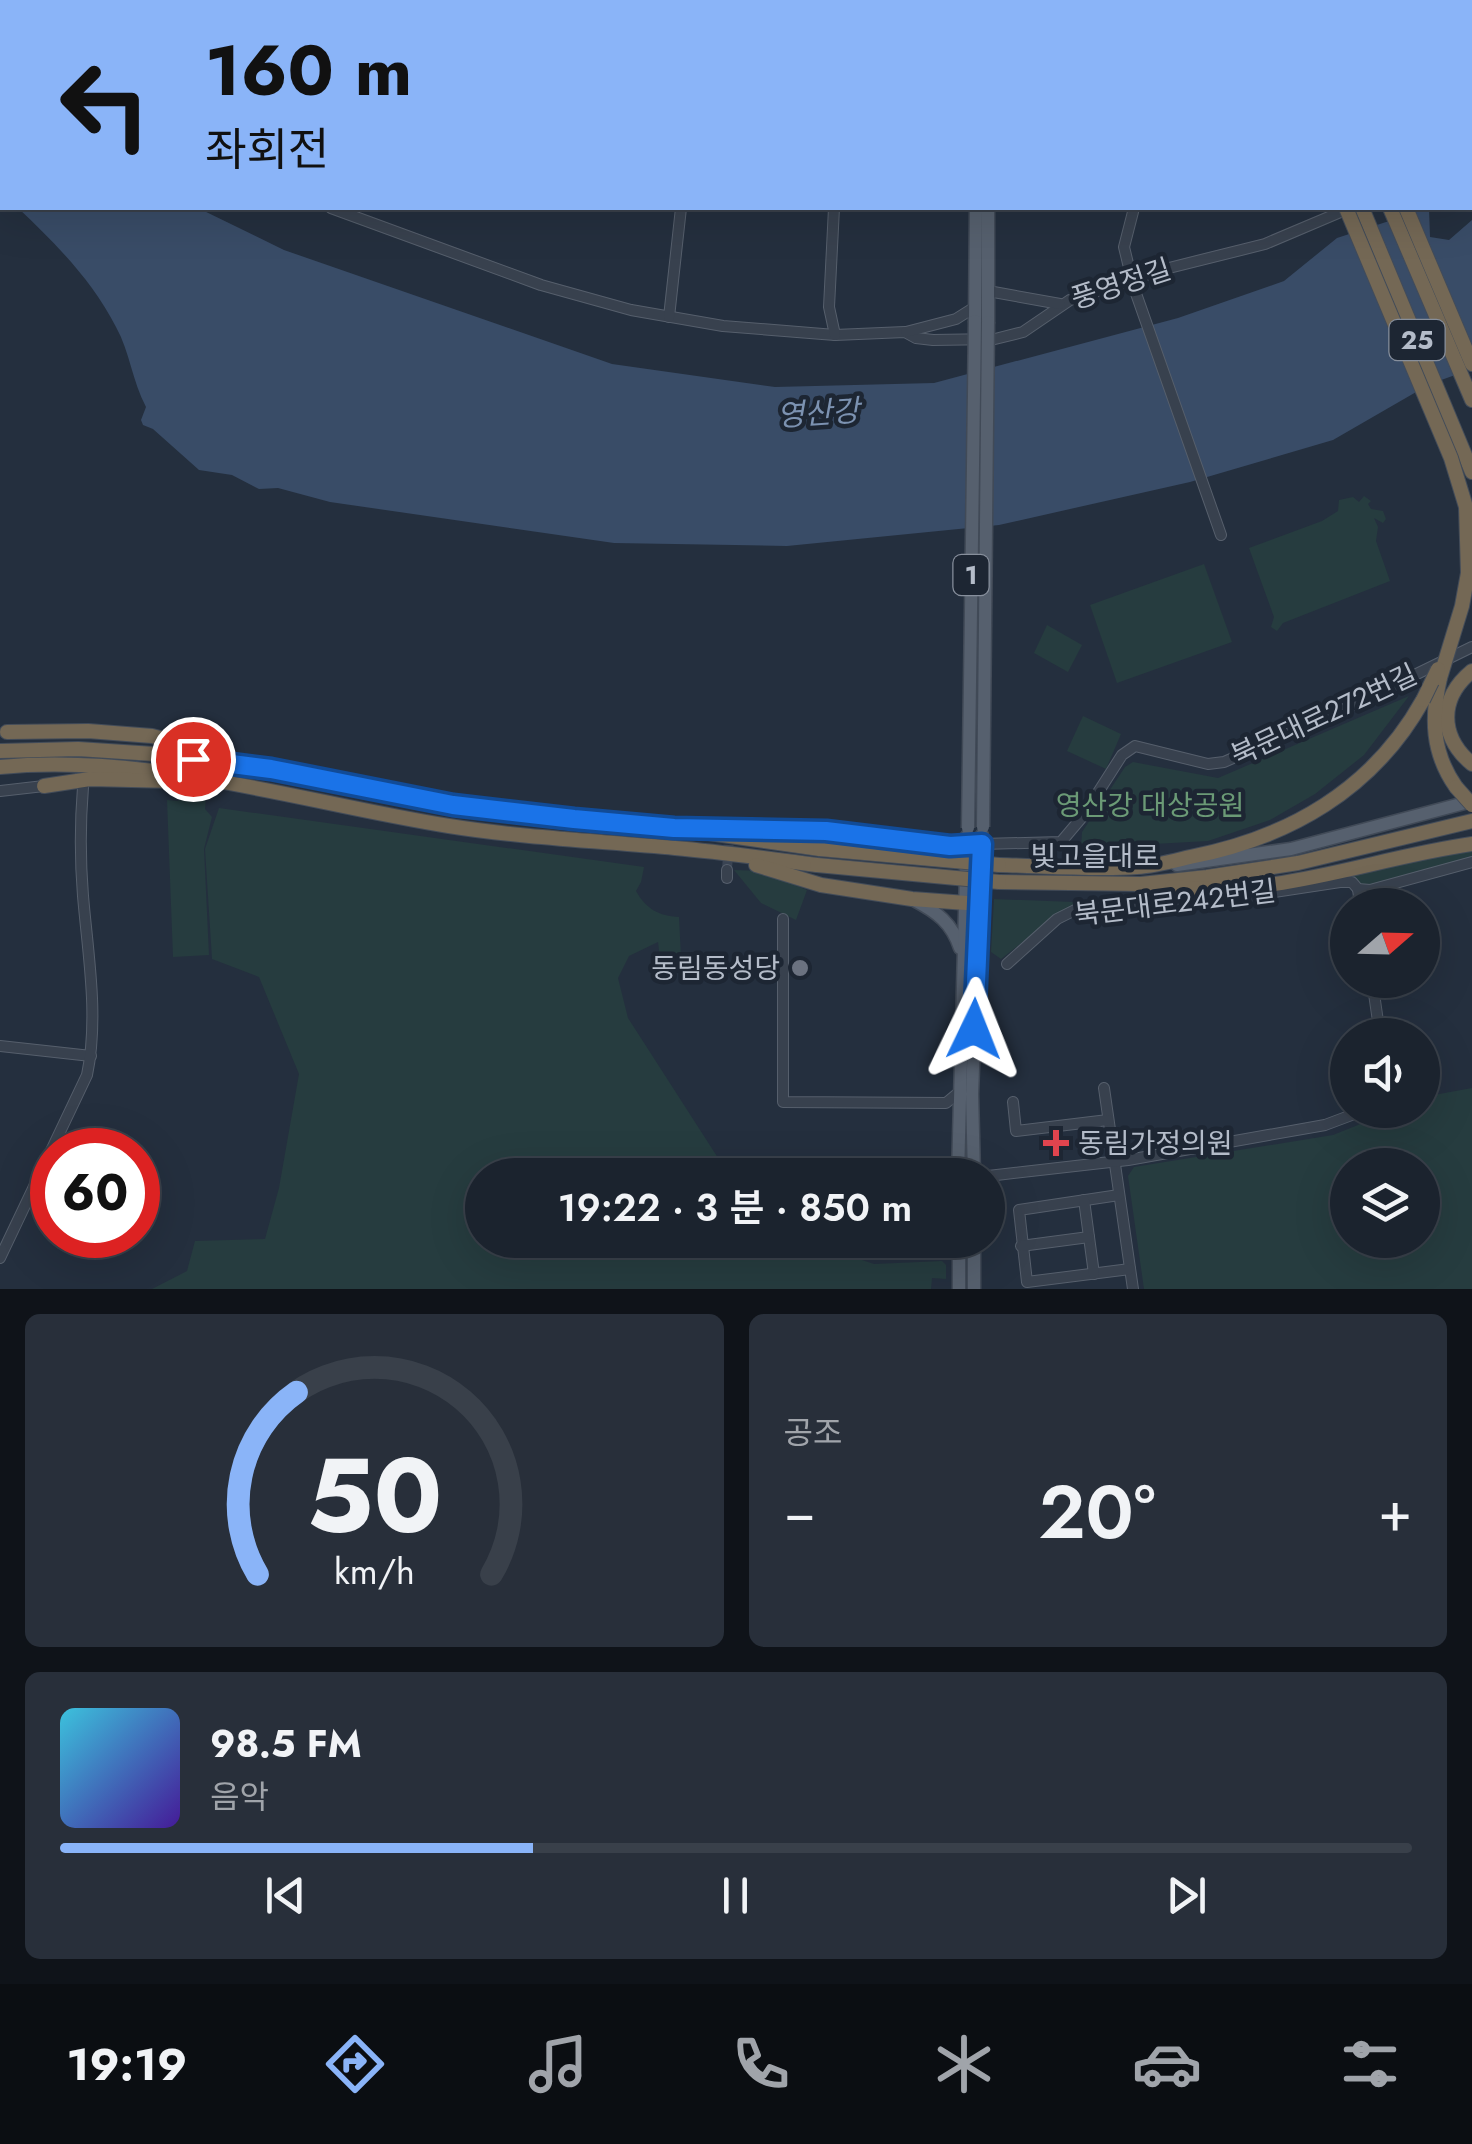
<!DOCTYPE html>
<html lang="ko">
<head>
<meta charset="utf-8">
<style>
  :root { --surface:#1b232e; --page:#282f3a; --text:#f1f3f6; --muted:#a0a4aa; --line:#39404a; --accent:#8ab4f8 }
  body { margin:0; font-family:Jost,"Noto Sans KR",sans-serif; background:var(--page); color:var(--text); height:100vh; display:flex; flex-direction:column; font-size:38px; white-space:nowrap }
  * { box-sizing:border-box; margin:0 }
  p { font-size:32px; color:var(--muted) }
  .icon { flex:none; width:55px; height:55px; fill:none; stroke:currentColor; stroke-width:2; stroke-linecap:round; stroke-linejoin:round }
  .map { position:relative; height:1289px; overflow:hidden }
  .side { display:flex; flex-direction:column; gap:25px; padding:25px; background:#0f1319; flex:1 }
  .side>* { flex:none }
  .banner { position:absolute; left:0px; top:0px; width:1472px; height:210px; box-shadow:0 10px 40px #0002,0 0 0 2px var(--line); background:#8ab4f8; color:#111; overflow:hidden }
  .needle { width:65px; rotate:70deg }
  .controls { position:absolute; left:1330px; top:888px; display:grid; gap:20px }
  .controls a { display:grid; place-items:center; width:110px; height:110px; border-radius:50%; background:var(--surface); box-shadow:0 10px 40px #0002,0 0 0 2px var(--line); font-size:50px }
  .speed { position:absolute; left:30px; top:1128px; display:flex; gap:20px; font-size:50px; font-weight:700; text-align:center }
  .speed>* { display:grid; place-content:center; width:130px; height:130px; border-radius:50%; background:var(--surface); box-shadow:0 10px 40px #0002,0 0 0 2px var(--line); line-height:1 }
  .speed .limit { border:15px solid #d22; background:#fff; color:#111 }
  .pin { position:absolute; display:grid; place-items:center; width:85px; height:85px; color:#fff; margin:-42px; border:5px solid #fff; border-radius:50%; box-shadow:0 2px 10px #0007 }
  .me { position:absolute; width:110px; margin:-55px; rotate:2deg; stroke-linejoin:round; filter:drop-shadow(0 0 8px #0008) }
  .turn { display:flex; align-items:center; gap:35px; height:210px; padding:0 40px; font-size:45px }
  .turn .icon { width:130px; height:130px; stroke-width:2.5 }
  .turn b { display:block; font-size:70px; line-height:85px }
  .big { font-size:75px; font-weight:600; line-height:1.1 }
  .side .widget { flex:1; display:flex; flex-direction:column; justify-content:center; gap:15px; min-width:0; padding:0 35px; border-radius:15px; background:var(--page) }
  .side .dial { align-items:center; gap:0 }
  .dial svg { height:260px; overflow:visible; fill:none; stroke:var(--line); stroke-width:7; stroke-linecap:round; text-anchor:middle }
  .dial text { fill:var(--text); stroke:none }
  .song { display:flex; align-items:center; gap:30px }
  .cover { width:120px; height:120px; border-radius:15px; background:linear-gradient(135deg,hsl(190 70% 55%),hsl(260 70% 35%)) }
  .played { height:10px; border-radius:5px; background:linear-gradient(90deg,var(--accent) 35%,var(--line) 35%) }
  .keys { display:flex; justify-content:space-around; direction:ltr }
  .heat { display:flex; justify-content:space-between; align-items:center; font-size:55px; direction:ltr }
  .side .tiles { flex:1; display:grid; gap:25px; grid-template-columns:1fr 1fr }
  .widget:last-child { grid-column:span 2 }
  .trip { position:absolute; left:465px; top:1158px; width:540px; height:100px; border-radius:50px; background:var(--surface); box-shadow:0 10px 40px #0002,0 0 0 2px var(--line); font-weight:600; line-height:100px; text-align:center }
  .menu { display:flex; height:160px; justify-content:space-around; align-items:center; background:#0b0e12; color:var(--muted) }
  .menu .icon { width:70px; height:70px }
  .menu .current { color:var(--accent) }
  .menu b { font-size:45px; color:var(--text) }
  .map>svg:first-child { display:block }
  .green { fill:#263c3f; fill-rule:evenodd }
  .water { fill:#394c67 }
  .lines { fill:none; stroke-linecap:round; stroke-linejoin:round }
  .minor-tunnel { stroke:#3a4453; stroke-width:10; stroke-dasharray:10 5; stroke-linecap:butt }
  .minor-casing { stroke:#565f6c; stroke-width:12 }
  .major-casing { stroke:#414a57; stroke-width:15 }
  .highway-casing { stroke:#434c59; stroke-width:16 }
  .minor { stroke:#38414e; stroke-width:10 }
  .major { stroke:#56606e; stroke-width:12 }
  .highway { stroke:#746855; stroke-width:14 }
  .major-bridge-casing { stroke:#414a57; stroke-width:15; stroke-linecap:butt }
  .highway-bridge-casing { stroke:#434c59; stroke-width:16; stroke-linecap:butt }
  .major-bridge { stroke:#56606e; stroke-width:12 }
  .highway-bridge { stroke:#746855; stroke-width:14 }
  .route-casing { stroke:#114b97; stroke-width:25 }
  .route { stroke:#1a73e8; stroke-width:18 }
  .worship-dot { fill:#6b7280; stroke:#1d2633; stroke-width:4 }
  .health-dot { fill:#e0444e; stroke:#1d2633; stroke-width:4 }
  .labels { text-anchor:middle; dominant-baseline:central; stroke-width:9; stroke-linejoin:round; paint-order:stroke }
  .shield { fill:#1d2633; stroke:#878f9c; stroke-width:2.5 }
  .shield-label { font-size:25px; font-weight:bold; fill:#b4bcc9 }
  .street-label { font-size:28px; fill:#b4bcc9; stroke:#1d2633 }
  .park-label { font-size:28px; fill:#6b9a76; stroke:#1d2633 }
  .poi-label { font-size:28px; fill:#b4bcc9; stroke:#1d2633; text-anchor:end }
  .water-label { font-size:30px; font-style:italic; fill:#7c92b1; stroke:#1d2633 }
</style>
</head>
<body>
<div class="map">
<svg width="1472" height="1289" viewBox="0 0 1472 1289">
  <rect width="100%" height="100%" fill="#242f3e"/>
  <g class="green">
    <polygon points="1364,496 1371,501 1368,504 1371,509 1383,511 1386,519 1383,523 1374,518 1378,527 1376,541 1390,581 1283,623 1277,631 1271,627 1274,617 1249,548 1322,521 1338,511 1339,500 1353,497 1359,502"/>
    <polygon points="1204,564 1232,642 1117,683 1090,605"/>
    <polygon points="1047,625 1082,645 1068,672 1034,653"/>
    <polygon points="1409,696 1364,755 1315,794 1270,820 1208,841 1081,848 1082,832 1125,767 1133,762 1218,778"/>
    <polygon points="1083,716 1121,734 1106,769 1067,751"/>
    <polygon points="183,797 206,797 205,809 212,817 204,849 209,955 173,957 167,800 178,801"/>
    <path d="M 219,808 L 644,867 L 641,882 L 636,891 C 646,909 659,916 679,917 L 681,957 L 660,958 L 658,942 L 629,956 L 618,978 L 628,1018 L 729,1175 L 482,1175 L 482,1240 L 802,1240 L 874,1264 L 942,1261 L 946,1265 L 946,1279 L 932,1278 L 931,1289 L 152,1289 L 187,1271 L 195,1241 L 265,1239 L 279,1188 L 299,1074 L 259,977 L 212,959 L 205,849 Z"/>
    <polygon points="1472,849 1472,858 1364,887 1351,880 1349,875"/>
    <polygon points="734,870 762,871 807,890 796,920 761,903"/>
    <polygon points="994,899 1074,902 1074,907 1057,915 1001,959 991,952"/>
    <path d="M 1472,1088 L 1472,1289 L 1144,1289 L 1128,1176 L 1134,1167 L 1333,1135 L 1358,1125 L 1381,1110 L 1422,1110 L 1423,1097 ZM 1348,1165 L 1422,1165 L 1422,1240 L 1348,1240 Z"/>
  </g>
  <path class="water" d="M 18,208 L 198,208 L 284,250 L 612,364 L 775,387 L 934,383 L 1178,318 L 1284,281 L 1337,238 L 1429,208 L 1430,237 L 1449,240 L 1472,220 L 1472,369 L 1430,384 L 1333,440 L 1190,482 L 999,525 L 787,546 L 614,543 L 330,502 L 278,488 L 259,489 L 232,475 L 199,470 L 153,429 L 143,425 L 141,420 L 146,407 C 132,381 130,352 116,327 C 92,280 55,243 18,208 Z"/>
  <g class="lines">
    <polyline class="minor-tunnel" points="727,870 730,822"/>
    <defs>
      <g id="minor">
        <polyline points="1,0 3,2"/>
        <polyline points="1224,2 1224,0"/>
        <polyline points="1470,15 1472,12"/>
        <polyline points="331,208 541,285 631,310 723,326 835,335 905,332 916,338 933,340 995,339 1023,332 1070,300 1165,269 1265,244 1350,208"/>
        <polyline points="834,208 829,307 835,335"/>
        <polyline points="1132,280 1124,247 1134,208"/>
        <polyline points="1133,285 1221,535"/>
        <polyline points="988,291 1060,304"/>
        <polyline points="669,317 681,208"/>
        <polyline points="906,332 956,319 975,307"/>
        <polyline points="0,791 44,786"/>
        <polyline points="982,844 1061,842 1083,816 1122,755 1135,746 1208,764 1224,762 1349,707 1472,647"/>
        <polyline points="727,878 727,870"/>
        <polyline points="1358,889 1360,905"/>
        <polyline points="783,919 783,1102 946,1103 958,1093 966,1094"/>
        <polyline points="1007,964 1057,919 1075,910 1223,900 1340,882 1352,882 1358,889 1370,890 1472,862"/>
        <polyline points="1372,980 1380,1035"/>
        <polyline points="0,1046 91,1056"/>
        <polyline points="1104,1088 1133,1289"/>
        <polyline points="1013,1102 1016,1131 1108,1120"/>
        <polyline points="988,1176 1128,1160 1325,1125 1365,1110"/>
        <polyline points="1119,1195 1019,1210 1027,1282 1130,1269"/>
        <polyline points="1084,1200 1094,1274"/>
        <polyline points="1021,1246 1089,1237"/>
        <path d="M 0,1258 L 87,1075 C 99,1017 88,955 83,896 C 80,859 80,824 83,787"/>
      </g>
      <g id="major">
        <polyline points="979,2 979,0"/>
        <polyline points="989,2 989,0"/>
        <polyline points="988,208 988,322"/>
        <polyline points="975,321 976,208"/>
        <polyline points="1177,865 1291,849 1472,801"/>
        <path d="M 914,900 C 937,912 952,923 960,948"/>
        <polyline points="958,1175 967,836"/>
        <polyline points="974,1175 972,1094 982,835"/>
        <polyline points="959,1240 959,1289"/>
        <polyline points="974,1240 974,1289"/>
      </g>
      <g id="highway">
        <polyline points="1272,0 1273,2"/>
        <polyline points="1285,0 1286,2"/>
        <polyline points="1311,0 1312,2"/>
        <polyline points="1324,0 1325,2"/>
        <polyline points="1362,208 1472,472"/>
        <polyline points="1390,208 1472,400"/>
        <polyline points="1406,208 1472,364"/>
        <path d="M 1472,671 C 1439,698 1439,736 1472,764"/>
        <path d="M 1440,678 C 1431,718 1432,753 1456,787"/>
        <polyline points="7,732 88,731 152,736 223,754"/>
        <polyline points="0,751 78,749 154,754 271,769 453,805 674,828 820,849"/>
        <path d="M 0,767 C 152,753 300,802 449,826 C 524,838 599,841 675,848 C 722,852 770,859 817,865"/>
        <polyline points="44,786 90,779 173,781"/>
        <polyline points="749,830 825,831 950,846 982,844"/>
        <polyline points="756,865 821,885 912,899 980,904"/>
        <path d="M 999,865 C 1045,866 1092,870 1137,867 C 1155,866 1173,861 1190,857 C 1288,838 1373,790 1423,700"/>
        <polyline points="999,882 1141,884 1207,877 1298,863 1472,821"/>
        <path d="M 1172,887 C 1279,898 1368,859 1472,844"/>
      </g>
    </defs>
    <use href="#minor" class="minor-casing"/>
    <use href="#major" class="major-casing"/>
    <use href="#highway" class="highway-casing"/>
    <use href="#minor" class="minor"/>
    <use href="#major" class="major"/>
    <use href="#highway" class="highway"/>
    <defs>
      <g id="major-bridge">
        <polyline points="983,827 988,322"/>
        <polyline points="968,828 975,321"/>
      </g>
      <g id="highway-bridge">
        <polyline points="1346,208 1451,458 1466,507 1468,573 1462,606 1440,678"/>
        <polyline points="1423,700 1438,669"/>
        <polyline points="1456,787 1472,805"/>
        <polyline points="820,849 999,865"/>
        <polyline points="817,865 999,882"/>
      </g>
    </defs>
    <use href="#major-bridge" class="major-bridge-casing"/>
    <use href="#highway-bridge" class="highway-bridge-casing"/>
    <use href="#major-bridge" class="major-bridge"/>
    <use href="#highway-bridge" class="highway-bridge"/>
  </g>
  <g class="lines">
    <defs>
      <polyline id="route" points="193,759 271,769 453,805 574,819 674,828 826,831 950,846 982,844 974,1029"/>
    </defs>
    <use href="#route" class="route-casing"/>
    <use href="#route" class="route"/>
  </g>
  <circle class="worship-dot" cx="800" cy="968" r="10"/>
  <path class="health-dot" d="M1051 1128h10v10h10v10h-10v10h-10v-10h-10v-10h10z"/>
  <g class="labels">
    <g class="shield">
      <rect x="1389.5" y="320" width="55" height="40" rx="8"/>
      <rect x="953.5" y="555" width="35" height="40" rx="8"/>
    </g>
    <g class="shield-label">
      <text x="1417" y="340">25</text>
      <text x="971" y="575">1</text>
    </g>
    <g class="street-label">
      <text transform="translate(1121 284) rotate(-18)">풍영정길</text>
      <text transform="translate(1324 715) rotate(-25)">북문대로272번길</text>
      <text x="1095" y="856">빛고을대로</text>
      <text transform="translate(1175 903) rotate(-7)">북문대로242번길</text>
    </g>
    <g class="park-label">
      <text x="1150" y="805">영산강 대상공원</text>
    </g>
    <g class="poi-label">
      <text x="780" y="968">동림동성당</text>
      <text x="1078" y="1143" text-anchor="start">동림가정의원</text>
    </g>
    <g class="water-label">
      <text transform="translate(818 413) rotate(-4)">영산강</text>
    </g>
  </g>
</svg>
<div class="controls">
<a><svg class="needle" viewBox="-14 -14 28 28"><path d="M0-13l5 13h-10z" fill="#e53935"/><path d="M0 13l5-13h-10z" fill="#a0a4aa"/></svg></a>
<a><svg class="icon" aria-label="sound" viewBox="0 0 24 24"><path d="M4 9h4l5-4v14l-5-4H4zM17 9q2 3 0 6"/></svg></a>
<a><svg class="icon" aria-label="layers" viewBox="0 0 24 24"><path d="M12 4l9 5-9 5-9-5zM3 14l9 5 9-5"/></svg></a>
</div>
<div class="speed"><div class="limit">60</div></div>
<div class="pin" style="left:193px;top:759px;background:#d93025"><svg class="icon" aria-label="arrive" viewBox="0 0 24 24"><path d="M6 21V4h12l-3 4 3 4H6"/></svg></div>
<svg class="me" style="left:974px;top:1029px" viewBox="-20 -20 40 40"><path d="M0-17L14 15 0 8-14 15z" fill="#1a73e8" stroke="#fff" stroke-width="4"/></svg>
<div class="trip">19:22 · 3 분 · 850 m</div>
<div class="banner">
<div class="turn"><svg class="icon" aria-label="left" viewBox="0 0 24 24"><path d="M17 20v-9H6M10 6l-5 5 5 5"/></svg><div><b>160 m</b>좌회전</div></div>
</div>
</div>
<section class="side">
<div class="tiles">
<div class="widget dial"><svg viewBox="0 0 100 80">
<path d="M14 69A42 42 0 1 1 86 69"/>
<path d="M14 69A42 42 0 0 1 26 13" stroke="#8ab4f8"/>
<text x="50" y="56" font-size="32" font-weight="700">50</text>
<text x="50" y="72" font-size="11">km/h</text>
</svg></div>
<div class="widget"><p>공조</p>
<div class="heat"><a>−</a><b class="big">20°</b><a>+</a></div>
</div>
<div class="widget">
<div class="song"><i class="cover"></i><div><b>98.5 FM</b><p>음악</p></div></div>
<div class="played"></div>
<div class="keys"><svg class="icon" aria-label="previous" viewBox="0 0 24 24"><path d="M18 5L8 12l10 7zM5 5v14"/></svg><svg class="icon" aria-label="pause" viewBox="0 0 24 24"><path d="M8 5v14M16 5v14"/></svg><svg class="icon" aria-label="next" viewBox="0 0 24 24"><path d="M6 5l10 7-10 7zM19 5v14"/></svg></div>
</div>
</div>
</section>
<nav class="menu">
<b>19:19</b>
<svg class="icon current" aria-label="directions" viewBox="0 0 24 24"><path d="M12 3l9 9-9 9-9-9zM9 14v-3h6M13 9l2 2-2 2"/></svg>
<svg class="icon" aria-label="music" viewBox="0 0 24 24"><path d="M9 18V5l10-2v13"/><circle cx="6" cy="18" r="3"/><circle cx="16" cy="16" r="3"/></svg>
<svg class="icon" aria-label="phone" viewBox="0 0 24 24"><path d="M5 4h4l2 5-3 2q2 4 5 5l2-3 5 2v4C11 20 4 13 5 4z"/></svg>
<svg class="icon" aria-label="climate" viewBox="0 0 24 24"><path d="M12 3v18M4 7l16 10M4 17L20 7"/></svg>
<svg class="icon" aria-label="car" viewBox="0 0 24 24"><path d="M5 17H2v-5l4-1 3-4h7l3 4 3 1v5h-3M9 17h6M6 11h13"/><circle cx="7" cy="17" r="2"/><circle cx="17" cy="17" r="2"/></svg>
<svg class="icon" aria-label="filters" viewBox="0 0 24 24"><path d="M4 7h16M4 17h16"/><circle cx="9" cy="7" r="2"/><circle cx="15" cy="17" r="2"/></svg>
</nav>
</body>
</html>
